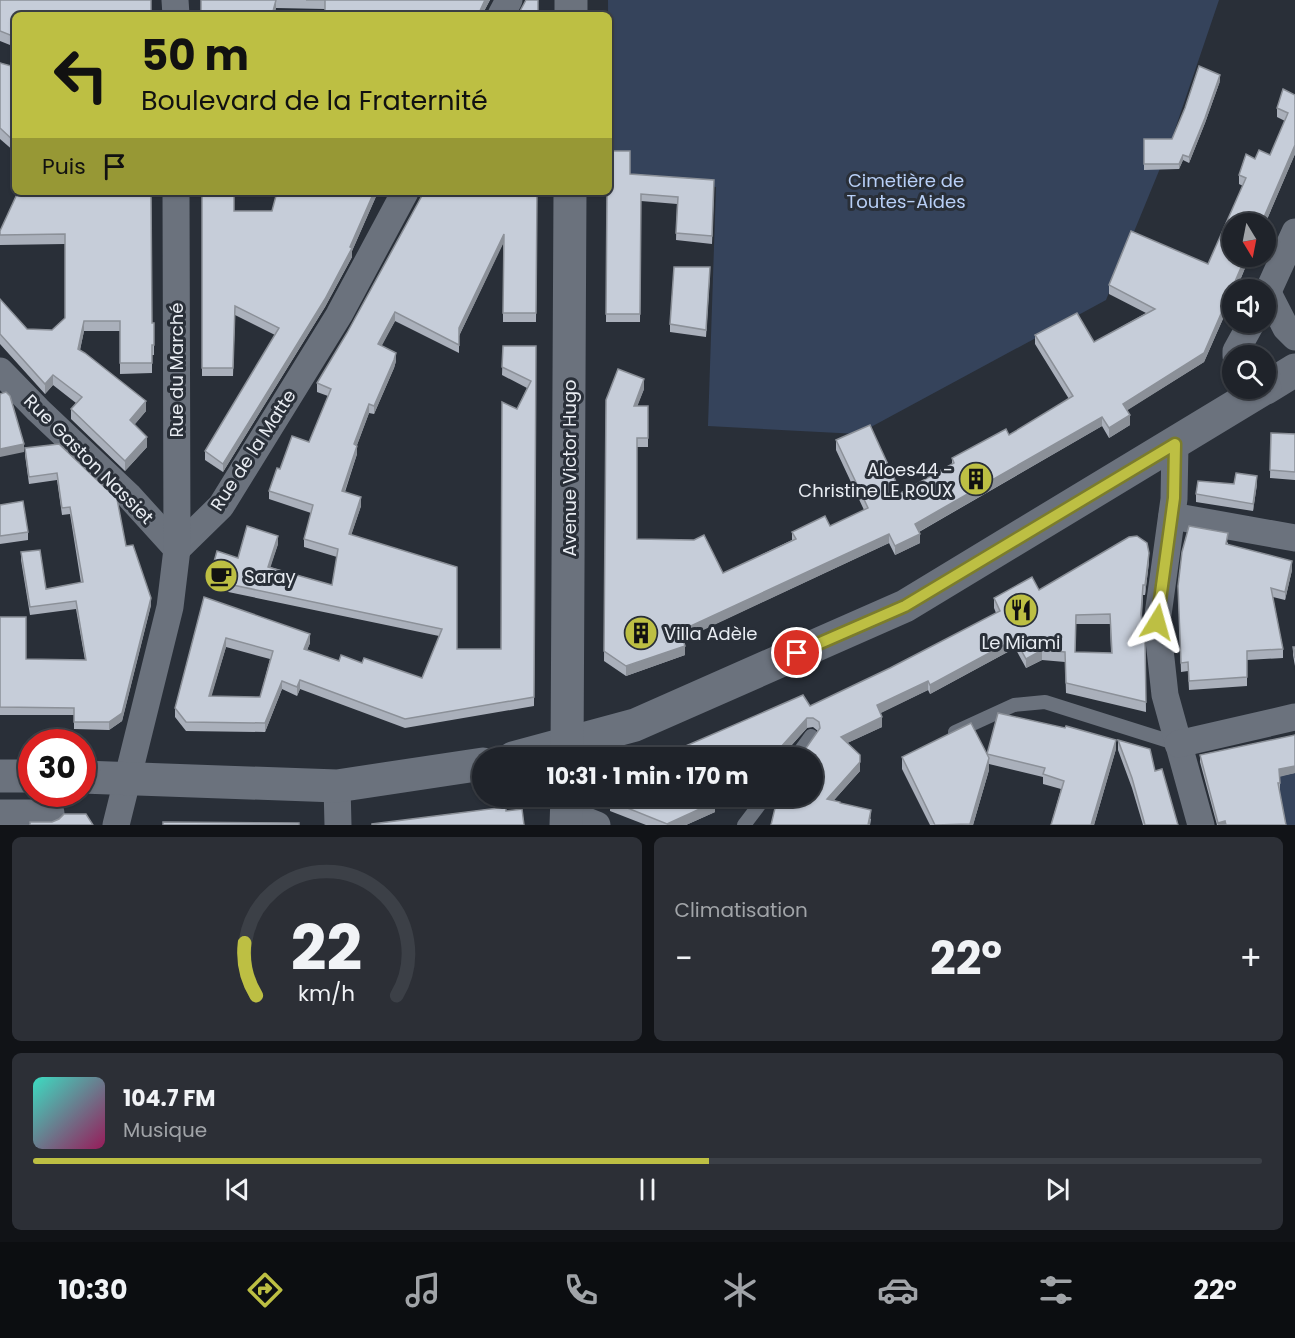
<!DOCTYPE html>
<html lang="fr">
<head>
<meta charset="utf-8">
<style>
  :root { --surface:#1f232a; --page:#2c2f36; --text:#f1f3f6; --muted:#a1a4a8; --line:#3c4047; --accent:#bdbf43 }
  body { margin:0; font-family:Poppins,sans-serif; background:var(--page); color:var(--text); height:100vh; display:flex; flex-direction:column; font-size:22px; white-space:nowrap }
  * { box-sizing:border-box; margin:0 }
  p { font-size:20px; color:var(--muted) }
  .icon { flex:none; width:33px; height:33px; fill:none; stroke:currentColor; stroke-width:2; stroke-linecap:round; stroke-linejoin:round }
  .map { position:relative; height:825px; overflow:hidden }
  .side { display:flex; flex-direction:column; gap:12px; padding:12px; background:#111317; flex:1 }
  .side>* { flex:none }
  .guide { position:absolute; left:12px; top:12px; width:600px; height:183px; border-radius:9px; box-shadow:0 2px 4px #0004,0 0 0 2px var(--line); background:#bdbf43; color:#111; overflow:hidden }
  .needle { width:39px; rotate:170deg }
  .buttons { position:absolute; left:1222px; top:213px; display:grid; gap:12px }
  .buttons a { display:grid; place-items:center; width:54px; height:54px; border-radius:50%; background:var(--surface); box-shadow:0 2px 4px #0004,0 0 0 2px var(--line); font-size:30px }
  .speed { position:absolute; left:18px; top:729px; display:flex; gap:12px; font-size:30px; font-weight:700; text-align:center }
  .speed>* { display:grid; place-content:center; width:78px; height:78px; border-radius:50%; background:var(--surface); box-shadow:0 2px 4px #0004,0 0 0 2px var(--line); line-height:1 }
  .speed .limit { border:9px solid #d22; background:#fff; color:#111 }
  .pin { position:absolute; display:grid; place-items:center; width:51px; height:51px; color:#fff; margin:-26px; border:3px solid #fff; border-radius:50%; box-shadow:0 2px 6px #0007 }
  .me { position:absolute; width:66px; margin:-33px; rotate:8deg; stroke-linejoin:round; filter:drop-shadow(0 0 4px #0008) }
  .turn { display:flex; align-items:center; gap:21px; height:126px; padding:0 30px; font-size:27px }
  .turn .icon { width:78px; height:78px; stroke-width:2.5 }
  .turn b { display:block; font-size:42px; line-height:51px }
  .then { display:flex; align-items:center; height:57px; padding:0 30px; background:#0003; gap:12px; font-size:22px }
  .big { font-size:45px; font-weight:700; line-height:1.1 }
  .side .card { flex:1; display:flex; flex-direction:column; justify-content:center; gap:9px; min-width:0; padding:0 21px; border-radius:9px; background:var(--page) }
  .side .dial { align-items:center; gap:0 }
  .dial svg { height:156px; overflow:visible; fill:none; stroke:var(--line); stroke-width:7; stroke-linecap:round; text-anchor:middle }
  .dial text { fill:var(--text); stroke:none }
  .song { display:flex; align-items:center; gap:18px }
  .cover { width:72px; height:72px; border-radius:9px; background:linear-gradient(135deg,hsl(170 70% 55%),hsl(330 70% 35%)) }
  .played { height:6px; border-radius:3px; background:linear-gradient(90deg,var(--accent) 55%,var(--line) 55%) }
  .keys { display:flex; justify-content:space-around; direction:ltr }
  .heat { display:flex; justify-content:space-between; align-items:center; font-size:33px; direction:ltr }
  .side .tiles { flex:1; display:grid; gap:12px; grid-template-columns:1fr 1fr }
  .card:last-child { grid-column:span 2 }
  .trip { position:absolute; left:472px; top:747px; width:351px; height:60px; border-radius:30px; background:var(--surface); box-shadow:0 2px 4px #0004,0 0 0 2px var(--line); font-weight:700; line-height:60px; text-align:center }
  .menu { display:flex; height:96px; justify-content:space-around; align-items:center; background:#0c0e11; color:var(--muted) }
  .menu .icon { width:42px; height:42px }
  .menu .current { color:var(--accent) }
  .menu b { font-size:27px; color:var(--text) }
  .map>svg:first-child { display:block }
  .green { fill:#35435b }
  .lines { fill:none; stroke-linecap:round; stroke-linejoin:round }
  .lane { stroke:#6b727d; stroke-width:14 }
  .street { stroke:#6b727d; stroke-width:27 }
  .secondary { stroke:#6b727d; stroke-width:33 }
  .wall { fill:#aab0bb; fill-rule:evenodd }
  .shaded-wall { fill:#8b9098 }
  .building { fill:#c6cdd9; stroke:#8b9098; stroke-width:1.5; fill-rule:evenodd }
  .route-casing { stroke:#7b7c2c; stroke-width:15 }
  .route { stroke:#bdbf43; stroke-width:10 }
  .labels { text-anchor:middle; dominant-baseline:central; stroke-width:6; stroke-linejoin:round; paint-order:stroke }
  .park-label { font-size:18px; fill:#b8cff6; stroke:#292f38 }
  .street-label { font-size:18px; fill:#e8ecf2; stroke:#292f38 }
  .poi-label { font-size:18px; fill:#e8ecf2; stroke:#292f38; text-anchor:start }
</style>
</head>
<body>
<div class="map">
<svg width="1295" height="825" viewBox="0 0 1295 825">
  <rect width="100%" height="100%" fill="#292f38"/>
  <g class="green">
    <polygon points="608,0 1219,0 1170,144 1106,300 858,434 708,426 716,187 609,178"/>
    <polygon points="1295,773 1295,825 1237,825 1274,777"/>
  </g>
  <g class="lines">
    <g class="lane">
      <polyline points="955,732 1014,705 1045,702 1178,744"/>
      <polyline points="795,758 811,736"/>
      <polyline points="39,813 39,794"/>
      <polyline points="744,825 766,796"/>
    </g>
    <g class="street">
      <polyline points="175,0 176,15"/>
      <polyline points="501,15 509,0"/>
      <polyline points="1268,293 1286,328 1295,337"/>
      <polyline points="1266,296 1295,232"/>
      <polyline points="1236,356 1236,351 1252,322"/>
      <polyline points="0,371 38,410 129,496 177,549"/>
      <polyline points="1175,444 1174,499 1157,622 1165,695 1201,825"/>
      <polyline points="1172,516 1295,538"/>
      <polyline points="177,549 221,506 339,315 405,192"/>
      <polyline points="1178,744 1295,717"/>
      <polyline points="337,786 338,825"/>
      <polyline points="0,813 51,813"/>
      <polyline points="567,813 597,825"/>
      <polyline points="116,825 170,607 177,549 176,192"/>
    </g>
    <g class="secondary">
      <polyline points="571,15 571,0"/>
      <polyline points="1266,388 1295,370"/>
      <polyline points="513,758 635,725 905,606 1265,388"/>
      <polyline points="567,758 570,192"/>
      <polyline points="0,776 32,776"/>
      <polyline points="82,777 337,786 483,764"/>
      <polyline points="566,825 567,796"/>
    </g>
  </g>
  <g class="wall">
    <polygon points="0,0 15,15 15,47 0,41"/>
    <polygon points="201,0 490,0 482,15 325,9 276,8 274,15 201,15"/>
    <polygon points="0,63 15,67 15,152 0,139"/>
    <polygon points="1220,81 1205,123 1189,163 1183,160 1179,169 1144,170 1144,139 1172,139"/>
    <polygon points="1295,95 1295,154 1265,224 1233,224 1233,256 1250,256 1236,290 1233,290 1233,296 1204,362 1127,410 1130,425 1109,438 1102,426 919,532 920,543 895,555 889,543 683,639 685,655 626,676 604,661 606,400 644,389 637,406 648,406 648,447 637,447 637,539 723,573 792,540 792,532 830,526 864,510 836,450 836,440 901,493 952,464 952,458 1009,435 1069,399 1035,344 1035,335 1094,342 1146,313 1109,294 1109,285 1208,264 1243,186 1239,184 1239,175 1255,159 1270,155 1285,121 1277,117 1277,108"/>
    <polygon points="630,174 714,187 712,244 676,240 677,204 641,201 640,322 606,322 607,192"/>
    <polygon points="151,192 152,323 154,345 154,355 152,355 152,373 120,374 120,331 84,331 80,350 146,411 134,425 147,447 125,471 71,419 71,409 76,403 53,385 45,394 0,344 0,299 27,329 52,330 65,318 65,244 0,245 0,231"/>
    <polygon points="202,192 234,211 272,211 378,192 352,251 352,257 325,307 223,472 205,460 205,451 275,335 235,315 233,376 202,376"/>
    <polygon points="378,192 387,192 385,195"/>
    <path d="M 537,192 L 536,322 L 503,322 L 503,243 L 459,336 L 459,353 L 395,321 L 381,346 L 396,361 L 394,368 L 374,414 L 369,413 L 357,445 L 357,454 L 345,492 L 361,506 L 351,535 L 457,567 L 457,649 L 501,649 L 517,409 L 527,388 L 502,375 L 503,346 L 536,346 L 534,706 L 405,728 L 300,689 L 297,696 L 282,689 L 265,732 L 186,731 L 175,717 L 175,708 L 204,597 L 310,643 L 307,650 L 339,661 L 362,663 L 422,678 L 439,636 L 209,588 L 209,580 L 238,558 L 278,544 L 270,567 L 332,585 L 337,557 L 304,547 L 304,539 L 311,513 L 269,499 L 269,491 L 280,469 L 309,442 L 328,396 L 317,392 L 317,383 L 347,333 ZM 226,647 L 270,659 L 260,697 L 211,696 Z"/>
    <polygon points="710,274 706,337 670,332 670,324"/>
    <polygon points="1271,433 1295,434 1295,480 1270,478"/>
    <polygon points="59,444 126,546 151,605 122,721 109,730 74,729 74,715 0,715 0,617 26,659 85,660 76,609 30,615 21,560 21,552 46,589 81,583 70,514 62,515 57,480 29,484 25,455 25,448"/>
    <polygon points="1257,484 1253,511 1196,502 1196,494"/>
    <polygon points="0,505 28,532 28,540 0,544"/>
    <polygon points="1228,542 1228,544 1292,570 1285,600 1273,597 1283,649 1283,658 1247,660 1247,686 1189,690 1188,671 1181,672 1178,586"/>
    <path d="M 1149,562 L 1145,595 L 1143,595 L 1142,617 L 1145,644 L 1146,712 L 1066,693 L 1065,662 L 1042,660 L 1026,668 L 1015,648 L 930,694 L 928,690 L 880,713 L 882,727 L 847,743 L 860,771 L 834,800 L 871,819 L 870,825 L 771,825 L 813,796 L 802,754 L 818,731 L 813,727 L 807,728 L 780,758 L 810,706 L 890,668 L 996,613 L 994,608 L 994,598 L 1039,590 ZM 1076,624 L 1110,624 L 1111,653 L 1075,652 Z"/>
    <polygon points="1293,647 1295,647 1295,666 1293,655"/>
    <polygon points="1295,735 1295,773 1280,776 1280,790 1279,790 1286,825 1217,825 1200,762 1200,755"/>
    <polygon points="1118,740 1178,825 1143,825 1132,788 1118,750"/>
    <polygon points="1116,749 1094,825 1051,825 1061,789 1043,784 1043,777 989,764 989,770 973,825 930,825 902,769 902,757 987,755 987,754"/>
    <polygon points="610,801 715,806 715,812 686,825 646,825 610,811"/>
  </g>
  <g class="shaded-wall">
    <polygon points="276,0 276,8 274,15 272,15"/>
    <polygon points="485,0 490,0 482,15 478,15"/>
    <polygon points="1220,75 1220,81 1205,123 1189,163 1189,157"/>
    <polygon points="1295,145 1295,154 1265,224 1261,224"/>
    <polygon points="1183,155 1183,160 1179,169 1179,164"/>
    <polygon points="374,192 378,192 352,251 352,257 325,307 223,472 223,464 350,247"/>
    <polygon points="504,234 504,242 459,336 459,328"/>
    <polygon points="1246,256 1250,256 1236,290 1233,290 1233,296 1204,362 1123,413 1123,404"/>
    <polygon points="395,312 395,321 378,353 378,344"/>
    <polygon points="84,321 84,331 78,359 78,349"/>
    <polygon points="396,353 396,361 394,368 374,414 374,406"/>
    <polygon points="53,375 53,385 45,394 45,384"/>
    <polygon points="644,379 644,389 634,415 634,406"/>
    <polygon points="146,401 146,411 130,430 130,420"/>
    <polygon points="369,404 369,413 354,453 354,444"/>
    <polygon points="1130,415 1130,425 1109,438 1109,428"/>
    <polygon points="1102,417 1102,426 915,534 915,524"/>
    <polygon points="147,437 147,447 125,471 125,461"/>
    <polygon points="24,444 24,452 0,457 0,449"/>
    <polygon points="357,446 357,454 342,499 342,491"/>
    <polygon points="1257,476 1257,484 1253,511 1253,504"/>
    <polygon points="361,497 361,506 349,542 349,534"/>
    <polygon points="889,534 889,543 680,641 680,631"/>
    <polygon points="920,534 920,543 895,555 895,546"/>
    <polygon points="278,536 278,544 268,575 268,567"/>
    <polygon points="1149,553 1149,562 1145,595 1145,585"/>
    <polygon points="1292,561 1292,570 1285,600 1285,592"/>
    <polygon points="151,598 151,605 122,721 109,730 109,722"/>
    <polygon points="310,634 310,643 304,657 304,649"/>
    <polygon points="226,638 226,647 209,705 209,696"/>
    <polygon points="1015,639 1015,648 930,694 930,685"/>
    <polygon points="685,646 685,655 626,676 626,666"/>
    <polygon points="1042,650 1042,660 1026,668 1026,659"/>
    <polygon points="300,680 300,689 297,696 297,687"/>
    <polygon points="282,681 282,689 265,732 265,723"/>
    <polygon points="928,681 928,690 877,715 877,705"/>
    <polygon points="882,717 882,727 841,746 841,737"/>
    <polygon points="807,718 807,728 780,758 771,758"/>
    <polygon points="1116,740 1116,749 1094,825 1091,825"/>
    <polygon points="989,758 989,770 973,825 969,825"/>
    <polygon points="860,762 860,771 827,808 827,799"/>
    <polygon points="1295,766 1295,773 1279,777 1279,769"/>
    <polygon points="714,796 734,796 715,806 715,812 686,825 667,825 667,824"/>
    <polygon points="871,810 870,825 868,825"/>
    <polygon points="1225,821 1225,825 1218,825 1218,823"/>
  </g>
  <g class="building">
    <polygon points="0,0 151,0 151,15 15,15 15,37 0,31"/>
    <polygon points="201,0 276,0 272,15 256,15 256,11 201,11"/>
    <polygon points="306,0 485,0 478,15 325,15 325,0"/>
    <polygon points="526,0 538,0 538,15 518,15"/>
    <polygon points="0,63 15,67 15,142 0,128"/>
    <polygon points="1199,66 1220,75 1205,118 1189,157 1183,155 1179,164 1144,164 1144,139 1172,139 1185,108"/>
    <polygon points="1283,89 1295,95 1295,145 1261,224 1233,224 1233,256 1246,256 1204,353 1123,404 1130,415 1109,428 1102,417 915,524 920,534 895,546 889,534 680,631 685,646 626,666 604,651 606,400 618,369 644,379 634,406 648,406 648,438 637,438 637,539 694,540 704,535 723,573 796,539 792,532 825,516 830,526 868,508 836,440 870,425 901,493 954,463 952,458 1006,429 1009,435 1073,396 1035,335 1077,313 1094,342 1155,309 1109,285 1131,231 1208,264 1246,178 1239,175 1246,154 1255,159 1259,150 1270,155 1288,113 1277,108"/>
    <polygon points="609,151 630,151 630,174 714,180 712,236 676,233 678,197 641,194 640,314 606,314 607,192 609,192"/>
    <polygon points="18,192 151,192 152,323 154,323 154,345 152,345 152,363 120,363 120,321 84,321 78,349 85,353 146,401 130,420 147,437 125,461 71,409 82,397 53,375 45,384 0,334 0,299 27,329 52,330 65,318 65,234 0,235 0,231"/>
    <polygon points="202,192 234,192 234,211 272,211 277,192 374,192 350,247 352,248 325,299 223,464 205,451 279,328 235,306 233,368 202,368"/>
    <path d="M 424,192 L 537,192 L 536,313 L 503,313 L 504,234 L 459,328 L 459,345 L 395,312 L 378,344 L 396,353 L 394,360 L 374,406 L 369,404 L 354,444 L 357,446 L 342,491 L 361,497 L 349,534 L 457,567 L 457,649 L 501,649 L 502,402 L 517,409 L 531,381 L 502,367 L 503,346 L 536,346 L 534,697 L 405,719 L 300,680 L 297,687 L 282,681 L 265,723 L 186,722 L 175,708 L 204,597 L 310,634 L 304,649 L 339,661 L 341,655 L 362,663 L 364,658 L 422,678 L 442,629 L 209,580 L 217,551 L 238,558 L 247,526 L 278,536 L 268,567 L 332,585 L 338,549 L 304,539 L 313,505 L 269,491 L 277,468 L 280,469 L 292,436 L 309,442 L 331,389 L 317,383 L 347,333 ZM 226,638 L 273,651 L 260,697 L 209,696 Z"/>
    <polygon points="674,267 710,267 706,330 670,324"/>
    <polygon points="6,392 10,396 24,444 0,449 0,394"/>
    <polygon points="1271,433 1295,434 1295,472 1270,470"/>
    <polygon points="59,444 117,499 126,546 133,545 151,598 122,713 109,722 74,722 74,708 0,707 0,617 26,617 26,659 86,660 76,601 30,607 21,552 40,550 46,589 83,582 70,507 62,508 57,473 29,477 25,448"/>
    <polygon points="1236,473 1257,476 1253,504 1196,494 1198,481 1234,484"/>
    <polygon points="23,501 28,532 0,536 0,505"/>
    <polygon points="1189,526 1228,533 1226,544 1292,561 1285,592 1271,588 1283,649 1247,651 1247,677 1189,681 1188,662 1181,663 1178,586 1182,552"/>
    <path d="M 1137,536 L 1147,543 L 1149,553 L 1145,585 L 1143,585 L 1141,614 L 1145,644 L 1146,702 L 1066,683 L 1065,652 L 1042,650 L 1026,659 L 1015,639 L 930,685 L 928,681 L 877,705 L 882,717 L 841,737 L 860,755 L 860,762 L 827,799 L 840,802 L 840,803 L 871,810 L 868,825 L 771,825 L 776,804 L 783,796 L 813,796 L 813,758 L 796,758 L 802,754 L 820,728 L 819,722 L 813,718 L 807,718 L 771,758 L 658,758 L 803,695 L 810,706 L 890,668 L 1000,611 L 994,598 L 1032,577 L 1039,590 L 1129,537 ZM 1110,614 L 1112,653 L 1075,652 L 1076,615 Z"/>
    <polygon points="1293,647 1295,647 1295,658"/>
    <polygon points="998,713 1065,728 1066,726 1116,740 1091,825 1051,825 1064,781 1043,774 1045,768 987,754"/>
    <polygon points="971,723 989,758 970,824 935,825 902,757"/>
    <polygon points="1295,735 1295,766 1279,769 1280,783 1278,783 1286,825 1226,825 1225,821 1218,823 1200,755"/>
    <polygon points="1118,740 1150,749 1155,771 1162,769 1178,825 1145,825 1132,778"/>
    <polygon points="611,796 714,796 712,797 715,802 667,824 610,801"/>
    <polygon points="506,807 506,811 522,809 524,825 372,825 372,824"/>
    <polygon points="64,814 86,814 93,825 30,825 30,822 52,822 59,819"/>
    <polygon points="163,822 299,823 299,825 163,825"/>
  </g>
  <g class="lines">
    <defs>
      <polyline id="route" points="797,653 905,606 1175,444 1174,498 1157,622"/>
    </defs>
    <use href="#route" class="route-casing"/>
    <use href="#route" class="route"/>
  </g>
  <defs>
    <symbol id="building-disc" viewBox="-11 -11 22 22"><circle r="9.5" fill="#bdbf43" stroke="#292f38"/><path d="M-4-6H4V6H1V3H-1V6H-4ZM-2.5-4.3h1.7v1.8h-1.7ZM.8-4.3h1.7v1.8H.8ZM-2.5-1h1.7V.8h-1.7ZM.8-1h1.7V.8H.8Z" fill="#111"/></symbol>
    <symbol id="cafe-disc" viewBox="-11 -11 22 22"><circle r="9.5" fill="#bdbf43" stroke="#292f38"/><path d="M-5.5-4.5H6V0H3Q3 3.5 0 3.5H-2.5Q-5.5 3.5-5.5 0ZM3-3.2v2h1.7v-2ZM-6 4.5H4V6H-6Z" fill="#111"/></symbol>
    <symbol id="restaurant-disc" viewBox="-11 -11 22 22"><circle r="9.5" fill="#bdbf43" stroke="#292f38"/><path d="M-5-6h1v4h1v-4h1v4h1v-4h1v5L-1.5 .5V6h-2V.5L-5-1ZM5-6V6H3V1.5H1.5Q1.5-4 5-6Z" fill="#111"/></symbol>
  </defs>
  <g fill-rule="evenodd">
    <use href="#building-disc" x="957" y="460" width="38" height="38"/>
    <use href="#cafe-disc" x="202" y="557" width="38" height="38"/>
    <use href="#restaurant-disc" x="1002" y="591" width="38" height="38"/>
    <use href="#building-disc" x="622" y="614" width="38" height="38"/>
  </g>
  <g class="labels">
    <g class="park-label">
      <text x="906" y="180">Cimetière de<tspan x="906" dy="21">Toutes-Aides</tspan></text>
    </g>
    <g class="street-label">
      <text transform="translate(176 370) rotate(-90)">Rue du Marché</text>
      <text transform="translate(253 450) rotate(-57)">Rue de la Matte</text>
      <text transform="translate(89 459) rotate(45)">Rue Gaston Nassiet</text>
      <text transform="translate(569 468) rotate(-90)">Avenue Victor Hugo</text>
    </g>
    <g class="poi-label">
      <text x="953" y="469" text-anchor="end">Aloes44 -<tspan x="953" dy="21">Christine LE ROUX</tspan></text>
      <text x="244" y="576">Saray</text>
      <text x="664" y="633">Villa Adèle</text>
      <text x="1021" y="642" text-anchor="middle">Le Miami</text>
    </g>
  </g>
</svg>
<div class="buttons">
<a><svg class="needle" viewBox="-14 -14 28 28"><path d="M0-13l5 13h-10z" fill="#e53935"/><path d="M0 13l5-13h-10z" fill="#a1a4a8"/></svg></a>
<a><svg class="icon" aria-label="sound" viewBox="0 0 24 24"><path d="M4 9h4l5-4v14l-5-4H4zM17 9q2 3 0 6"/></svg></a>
<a><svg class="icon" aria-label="search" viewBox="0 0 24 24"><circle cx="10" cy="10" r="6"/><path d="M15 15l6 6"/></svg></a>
</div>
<div class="speed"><div class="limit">30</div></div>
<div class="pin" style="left:797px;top:653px;background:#d93025"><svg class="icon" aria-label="arrive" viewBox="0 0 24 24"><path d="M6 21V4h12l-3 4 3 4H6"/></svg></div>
<svg class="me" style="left:1157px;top:622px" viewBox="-20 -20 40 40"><path d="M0-17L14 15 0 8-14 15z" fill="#bdbf43" stroke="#fff" stroke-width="4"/></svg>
<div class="trip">10:31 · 1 min · 170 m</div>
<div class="guide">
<div class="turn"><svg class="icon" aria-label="left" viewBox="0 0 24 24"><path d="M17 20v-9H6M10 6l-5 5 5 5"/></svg><div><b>50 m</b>Boulevard de la Fraternité</div></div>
<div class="then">Puis<svg class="icon" aria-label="arrive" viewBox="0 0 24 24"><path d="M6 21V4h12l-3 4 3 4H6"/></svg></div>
</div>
</div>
<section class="side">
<div class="tiles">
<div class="card dial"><svg viewBox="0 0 100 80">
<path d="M14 69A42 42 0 1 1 86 69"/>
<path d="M14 69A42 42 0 0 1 8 42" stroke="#bdbf43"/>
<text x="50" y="56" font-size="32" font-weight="700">22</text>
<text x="50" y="72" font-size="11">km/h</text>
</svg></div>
<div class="card"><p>Climatisation</p>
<div class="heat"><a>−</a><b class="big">22°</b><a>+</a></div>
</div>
<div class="card">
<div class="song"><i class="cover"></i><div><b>104.7 FM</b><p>Musique</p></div></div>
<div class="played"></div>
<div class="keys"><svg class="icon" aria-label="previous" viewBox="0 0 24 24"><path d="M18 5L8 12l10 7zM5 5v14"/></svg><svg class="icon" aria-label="pause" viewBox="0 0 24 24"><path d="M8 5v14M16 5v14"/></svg><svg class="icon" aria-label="next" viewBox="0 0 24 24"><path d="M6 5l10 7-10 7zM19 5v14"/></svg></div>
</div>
</div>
</section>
<nav class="menu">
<b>10:30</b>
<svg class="icon current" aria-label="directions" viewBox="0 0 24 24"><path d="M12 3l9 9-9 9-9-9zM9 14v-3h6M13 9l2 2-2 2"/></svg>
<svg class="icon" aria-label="music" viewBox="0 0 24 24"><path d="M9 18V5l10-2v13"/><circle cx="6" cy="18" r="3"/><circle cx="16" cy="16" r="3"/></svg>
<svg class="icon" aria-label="phone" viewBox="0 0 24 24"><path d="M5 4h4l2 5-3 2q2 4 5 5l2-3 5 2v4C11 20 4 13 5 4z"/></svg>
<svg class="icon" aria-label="climate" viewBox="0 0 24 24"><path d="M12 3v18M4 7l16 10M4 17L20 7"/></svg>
<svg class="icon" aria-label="car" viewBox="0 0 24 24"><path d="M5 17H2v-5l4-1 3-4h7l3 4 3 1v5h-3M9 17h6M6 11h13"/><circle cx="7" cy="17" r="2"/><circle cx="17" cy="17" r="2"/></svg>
<svg class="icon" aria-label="filters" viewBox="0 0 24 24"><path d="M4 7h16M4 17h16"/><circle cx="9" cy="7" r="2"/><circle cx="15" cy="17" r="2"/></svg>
<b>22°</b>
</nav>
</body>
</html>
